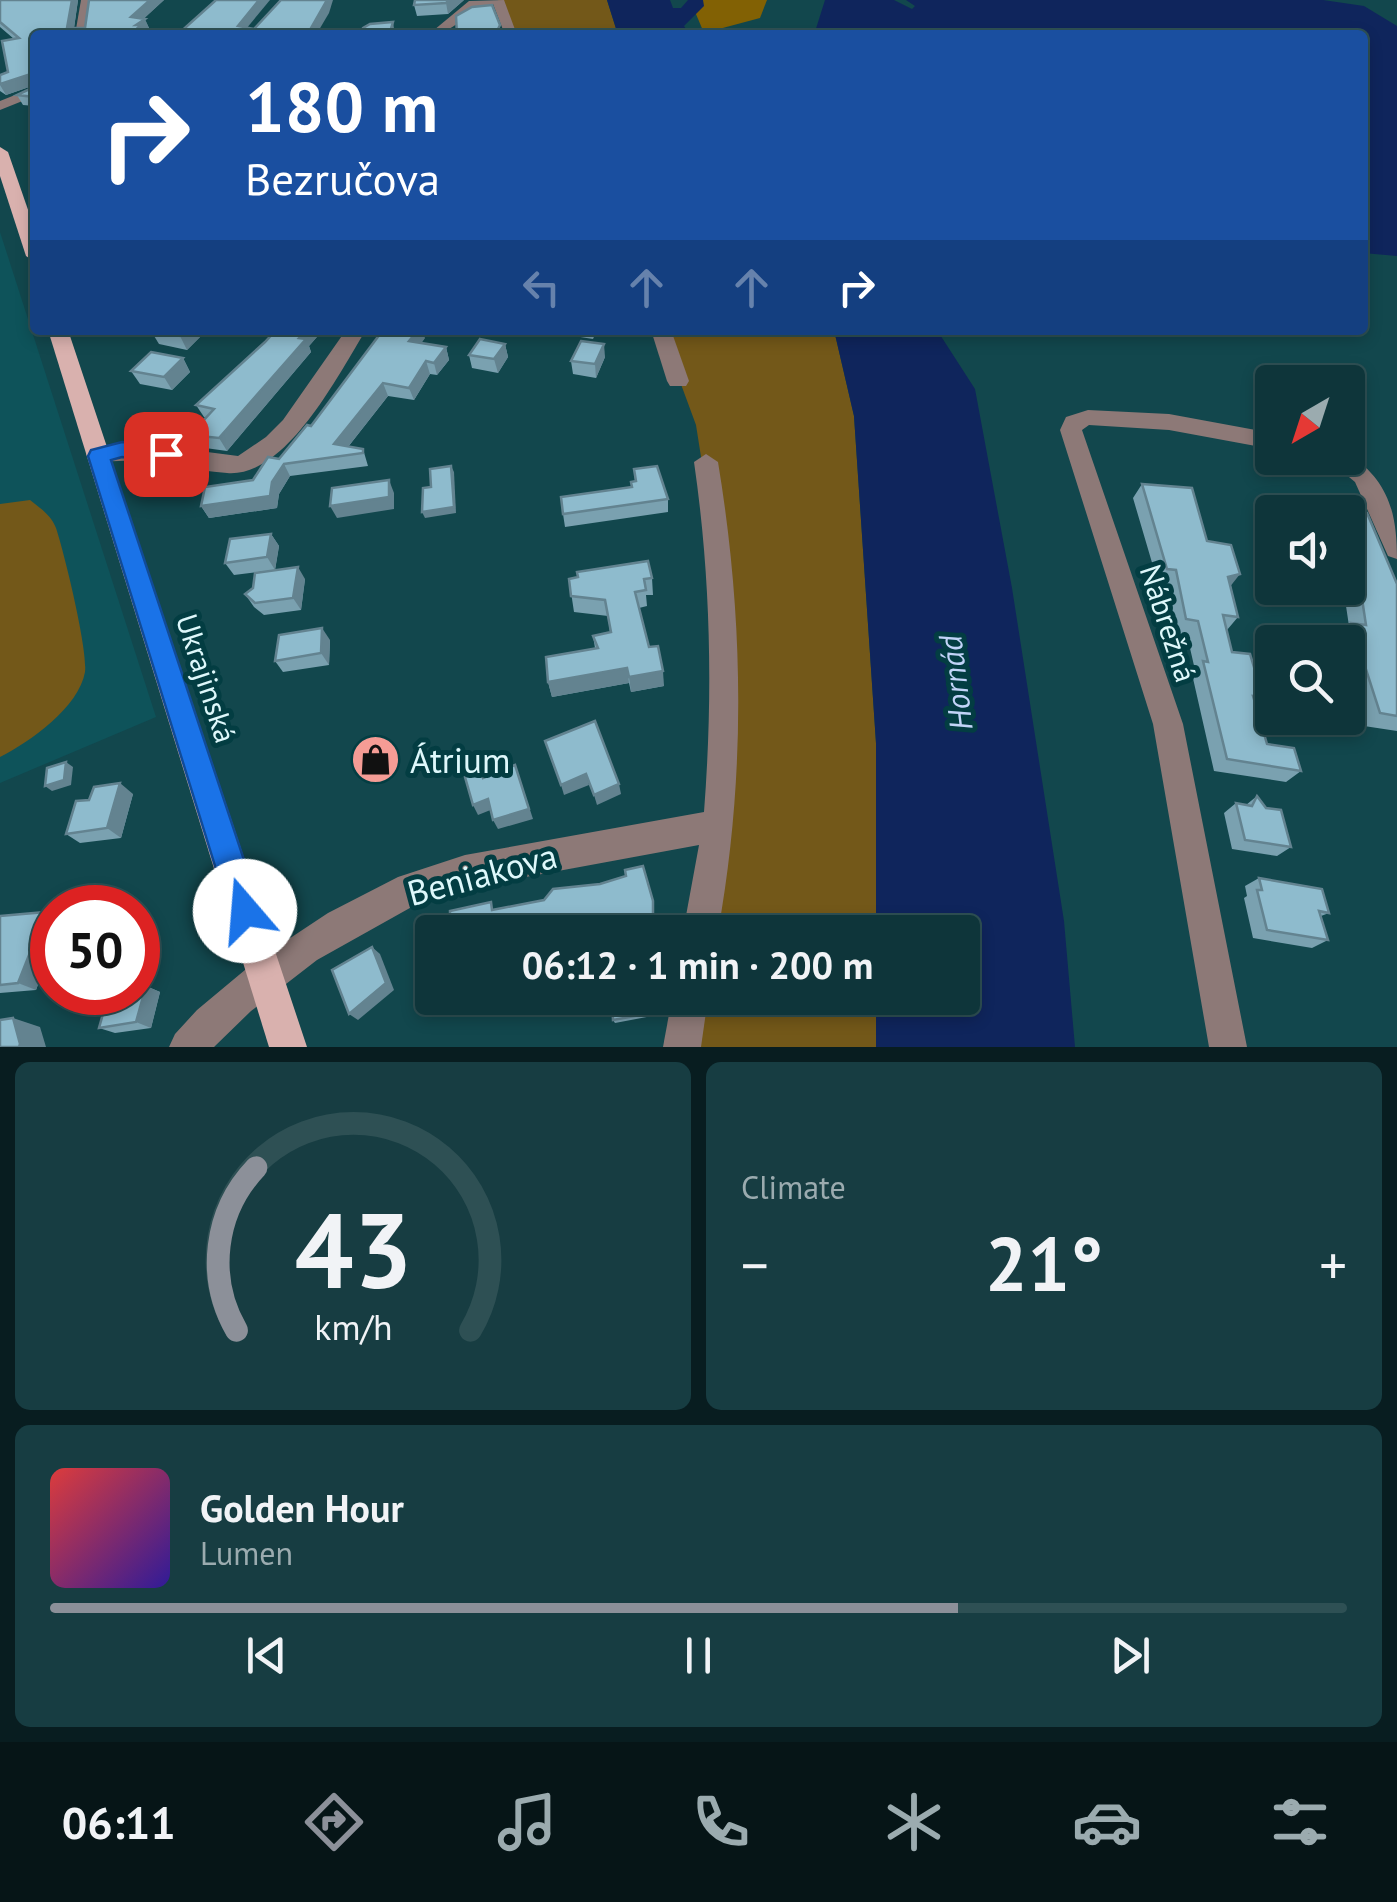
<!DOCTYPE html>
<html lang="en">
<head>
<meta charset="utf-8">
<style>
  :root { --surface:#0e353a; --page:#173d42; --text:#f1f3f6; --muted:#9babaf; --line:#2e5054; --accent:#8c9099 }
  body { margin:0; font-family:"PT Sans",sans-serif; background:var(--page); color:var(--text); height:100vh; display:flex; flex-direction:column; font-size:38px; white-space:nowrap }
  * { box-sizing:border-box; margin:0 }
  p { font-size:32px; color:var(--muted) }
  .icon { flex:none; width:55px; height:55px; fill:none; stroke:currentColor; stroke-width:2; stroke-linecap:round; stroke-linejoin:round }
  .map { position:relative; height:1047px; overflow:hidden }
  .panel { display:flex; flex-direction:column; gap:15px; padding:15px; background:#081d20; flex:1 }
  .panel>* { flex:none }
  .hud { position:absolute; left:30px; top:30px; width:1338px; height:305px; border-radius:10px; box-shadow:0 5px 15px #0003,0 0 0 2px var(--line); background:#1a4fa0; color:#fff; overflow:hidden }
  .needle { width:65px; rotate:219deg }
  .fabs { position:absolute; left:1255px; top:365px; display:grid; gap:20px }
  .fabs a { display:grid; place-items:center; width:110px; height:110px; border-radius:10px; background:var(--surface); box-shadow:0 5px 15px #0003,0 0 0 2px var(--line); font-size:50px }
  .speed { position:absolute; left:30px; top:885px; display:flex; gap:20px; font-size:50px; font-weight:700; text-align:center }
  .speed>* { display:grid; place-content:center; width:130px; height:130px; border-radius:50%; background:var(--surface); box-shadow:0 5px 15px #0003,0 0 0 2px var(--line); line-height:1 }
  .speed .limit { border:15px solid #d22; background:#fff; color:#111 }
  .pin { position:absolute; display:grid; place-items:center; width:85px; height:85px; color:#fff; margin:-42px; border-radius:20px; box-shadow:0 5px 15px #0006 }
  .me { position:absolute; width:110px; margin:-55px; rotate:342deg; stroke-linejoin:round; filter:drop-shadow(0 0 8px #0008) }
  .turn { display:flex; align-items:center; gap:35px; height:210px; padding:0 50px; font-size:45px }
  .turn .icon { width:130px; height:130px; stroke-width:2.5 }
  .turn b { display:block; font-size:70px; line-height:85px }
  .lanes { display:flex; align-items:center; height:95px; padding:0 50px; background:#0003; justify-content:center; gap:50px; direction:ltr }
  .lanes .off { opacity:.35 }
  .big { font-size:75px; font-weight:700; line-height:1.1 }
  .panel .tile { flex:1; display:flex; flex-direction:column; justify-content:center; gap:15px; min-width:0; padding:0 35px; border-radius:15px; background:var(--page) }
  .panel .dial { align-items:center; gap:0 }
  .dial svg { height:260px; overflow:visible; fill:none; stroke:var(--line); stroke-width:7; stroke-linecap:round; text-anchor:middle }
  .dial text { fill:var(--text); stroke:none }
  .song { display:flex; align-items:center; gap:30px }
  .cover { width:120px; height:120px; border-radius:15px; background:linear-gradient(135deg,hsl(0 70% 55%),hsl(250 70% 35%)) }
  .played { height:10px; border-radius:5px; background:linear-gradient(90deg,var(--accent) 70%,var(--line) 70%) }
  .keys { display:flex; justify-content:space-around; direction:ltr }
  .heat { display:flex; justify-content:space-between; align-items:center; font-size:55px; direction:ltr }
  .panel .tiles { flex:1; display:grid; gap:15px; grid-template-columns:1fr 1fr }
  .tile:last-child { grid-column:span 2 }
  .trip { position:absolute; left:415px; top:915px; width:565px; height:100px; border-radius:10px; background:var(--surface); box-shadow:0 5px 15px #0003,0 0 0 2px var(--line); font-weight:700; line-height:100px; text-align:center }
  .tabs { display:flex; height:160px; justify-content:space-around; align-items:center; background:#061517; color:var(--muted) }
  .tabs .icon { width:70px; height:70px }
  .tabs .on { color:var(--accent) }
  .tabs b { font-size:45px; color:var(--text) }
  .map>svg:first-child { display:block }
  .built { fill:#0e535a }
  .green { fill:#735819 }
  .forest { fill:#826104 }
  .water { fill:#0f255c }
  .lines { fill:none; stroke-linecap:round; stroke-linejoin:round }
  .minor { fill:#8d7977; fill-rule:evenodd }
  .major { fill:#d9b1ae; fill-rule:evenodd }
  .wall { fill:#7aa1b0 }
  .shaded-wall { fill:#638390 }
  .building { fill:#8ebbcd; stroke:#638390; stroke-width:2.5 }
  .route { fill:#1a73e8; stroke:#114b97; stroke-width:2.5 }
  .labels { text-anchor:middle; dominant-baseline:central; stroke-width:10; stroke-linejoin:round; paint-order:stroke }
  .street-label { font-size:30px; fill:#def8fb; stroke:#033d42 }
  .water-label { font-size:32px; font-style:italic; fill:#c2d4f8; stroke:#033d42 }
  .near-poi-label { font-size:35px; fill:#def8fb; stroke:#033d42; text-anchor:start }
  .near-street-label { font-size:35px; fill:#def8fb; stroke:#033d42 }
</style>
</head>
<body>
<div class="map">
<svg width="1397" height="1047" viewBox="0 0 1397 1047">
  <rect width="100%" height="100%" fill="#12474d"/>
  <polygon class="built" points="0,232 156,717 0,783"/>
  <g class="green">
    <polygon points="498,0 607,0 618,35 511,35"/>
    <polygon points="661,330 834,330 854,416 876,743 876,932 701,932 719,827 726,616 696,425"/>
    <path d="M 30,500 C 40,508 51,515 56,528 C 64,552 88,649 85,672 C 79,707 30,742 0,757 L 0,504 Z"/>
    <polygon points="690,998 876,998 876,1047 682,1047"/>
  </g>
  <polygon class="forest" points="690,0 767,0 760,18 704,33"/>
  <g class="water">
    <polygon points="607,0 670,0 673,8 681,8 688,0 703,0 704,6 684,26 690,35 618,35"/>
    <polygon points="825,0 894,0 912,9 915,6 906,0 1323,0 1364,6 1397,26 1397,256 1363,253 1362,35 947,35 917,30 921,35 814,35"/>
    <polygon points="834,330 937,330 975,389 1012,588 1064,921 1075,1047 876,1047 876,998 962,998 962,932 876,932 876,743 854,416"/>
  </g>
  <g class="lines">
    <g class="minor">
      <polygon points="81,0 93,0 87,35 75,35"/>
      <path d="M 504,0 L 517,35 L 505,35 L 493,4 C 467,9 454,35 428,35 L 469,1 Z"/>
      <polygon points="35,87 35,96 0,110 0,101"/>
      <path d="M 346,330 L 366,330 C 339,373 287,478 227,473 C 183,470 143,455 98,463 L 86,455 L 90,449 L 138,443 L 238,456 L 266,437 L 283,420 Z"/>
      <polygon points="651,330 671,330 689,381 686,386 670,386 667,381"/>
      <polygon points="1088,410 1169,414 1272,433 1272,449 1169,430 1089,425 1082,430 1183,724 1247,1047 1209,1047 1153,724 1060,430 1066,417"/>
      <path d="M 1348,453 C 1388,481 1397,511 1397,559 L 1388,556 L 1355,482 L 1326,458 L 1348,458 Z"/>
      <path d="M 706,454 L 718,462 C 744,619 746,776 718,932 L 683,932 L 699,845 L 477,886 L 417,904 L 317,960 L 251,1011 L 214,1047 L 169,1047 L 175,1034 L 197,1010 L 257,960 L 328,913 L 398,877 L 465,855 L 704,812 C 713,695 711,579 694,462 Z"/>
      <polygon points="672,998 708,998 701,1047 663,1047"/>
    </g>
    <g class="major">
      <polygon points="0,147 8,152 35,230 35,262 26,256 0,176"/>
      <polygon points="48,330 68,330 307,1047 269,1047"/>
    </g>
  </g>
  <g class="wall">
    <polygon points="0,0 78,0 74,28 85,28 89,0 164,0 144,18 149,28 144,32 145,35 35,35 35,106 23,105 17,95 32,88 32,86 6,95 0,91 0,84 8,72 14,39 0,27"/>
    <polygon points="464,0 448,14 417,16 414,5"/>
    <polygon points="276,330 323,330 309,346 311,352 227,451 198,447 190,435 206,418 204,417 196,405 265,342"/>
    <polygon points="570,330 597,330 593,339 574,336 573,330"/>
    <polygon points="151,331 201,331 203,334 187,350 159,344"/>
    <polygon points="425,338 421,343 446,347 449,360 437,375 430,374 414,400 388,396 348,447 363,449 368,466 290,476 279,494 277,508 209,518 201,506 253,480 279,459 311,426"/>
    <polygon points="505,344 508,357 498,373 472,368 469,355"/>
    <polygon points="605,357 596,378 573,374 571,361"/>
    <polygon points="183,358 190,372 172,390 140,384 131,371"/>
    <polygon points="634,469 668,499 668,512 565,527 563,514 632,487 635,481"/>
    <polygon points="1142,484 1207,541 1231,586 1238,617 1227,630 1232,652 1263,697 1255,705 1267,744 1301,771 1286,782 1214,771 1192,674 1195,670 1187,635 1175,633 1166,584 1158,583 1133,498"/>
    <polygon points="1337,510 1367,513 1397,584 1397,731 1364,726 1348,673 1348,642 1338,642 1337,637 1349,626 1346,606 1315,602 1310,588 1348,588 1348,512 1334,512"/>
    <polygon points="271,534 279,546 275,570 234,575 225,563"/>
    <polygon points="652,578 653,595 646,595 647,606 639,608 649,647 664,686 631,692 629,683 552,697 548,682 595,648 593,636 610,633 608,616 574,612 569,579"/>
    <polygon points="305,579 301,610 264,615 254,607 245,594"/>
    <polygon points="330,640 329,665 283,672 275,661"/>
    <polygon points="133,794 121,838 80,843 66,834 89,800"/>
    <polygon points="1257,796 1291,847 1277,856 1232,849 1224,813 1236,803 1246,805"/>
    <polygon points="1259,878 1329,913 1321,916 1328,940 1312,948 1253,938 1244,898 1247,896 1245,886"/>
    <polygon points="52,915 52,946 36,990 0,993 0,916"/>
    <polygon points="146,986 160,992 151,1028 115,1033 99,1028"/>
    <polygon points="649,998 652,1016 615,1023 613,1020"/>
  </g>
  <g class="shaded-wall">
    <polygon points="72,0 78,0 73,35 67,28"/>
    <polygon points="150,0 164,0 135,27 131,17"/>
    <polygon points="259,0 270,0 241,35 238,26"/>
    <polygon points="327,0 333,0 329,13 316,35 307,35"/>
    <polygon points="450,0 464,0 448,14 446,3"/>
    <polygon points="145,19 149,28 144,32 145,35 130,35 136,25"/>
    <polygon points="393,22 395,35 389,35"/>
    <polygon points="31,74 35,85 6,95 0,85"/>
    <polygon points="186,330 202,330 203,334 187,350 180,336"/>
    <polygon points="306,330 323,330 309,346 311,352 227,451 219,438"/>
    <polygon points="414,330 422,330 425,338 413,354 409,341"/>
    <polygon points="505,344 508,357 498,373 494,359"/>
    <polygon points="604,344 605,357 596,378 595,364"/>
    <polygon points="446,347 449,360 437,375 434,363"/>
    <polygon points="183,358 190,372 172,390 164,377"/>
    <polygon points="426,361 430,374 414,400 409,388"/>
    <polygon points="383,383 388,396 340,457 334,444"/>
    <polygon points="284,464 290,476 279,494 277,508 209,518 201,506 272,482"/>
    <polygon points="451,466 454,472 456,513 425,518 422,512"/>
    <polygon points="389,480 394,493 394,509 337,518 330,506"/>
    <polygon points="271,534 279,546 275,570 267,557"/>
    <polygon points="298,567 305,579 301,610 293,598"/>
    <polygon points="1240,574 1229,588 1228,577"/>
    <polygon points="322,628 330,640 329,665 321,653"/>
    <polygon points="627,668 629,683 552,697 548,682"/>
    <polygon points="663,671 664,686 631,692 629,677"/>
    <polygon points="66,762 73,767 71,785 52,791 45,786"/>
    <polygon points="586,774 589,785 564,795 561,785"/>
    <polygon points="519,776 533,819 498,829 493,820"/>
    <polygon points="120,783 133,794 121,838 107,828"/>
    <polygon points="619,784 621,794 597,805 594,795"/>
    <polygon points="488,799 493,809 478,815 473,805"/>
    <polygon points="653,901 654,932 622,932"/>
    <polygon points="46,912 52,915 52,946 36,990 18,983"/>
    <polygon points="372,947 380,954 394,990 358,1020 349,1014"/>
    <polygon points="146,986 160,992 151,1028 136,1022"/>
    <polygon points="13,1018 40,1027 46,1047 19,1047"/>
  </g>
  <g class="building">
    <polygon points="0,0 72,0 67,28 85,28 89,0 150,0 131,17 145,19 136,25 141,25 130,35 35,35 35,97 17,95 32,88 31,74 0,84 0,75 8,72 2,41 19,38 0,22"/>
    <polygon points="216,0 259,0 238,26 254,29 281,0 327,0 307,35 177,35"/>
    <polygon points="415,0 450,0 446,3 414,5"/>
    <polygon points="492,5 500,25 495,35 457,35 456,16 472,7"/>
    <polygon points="393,22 389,35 362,35 363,28 370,24"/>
    <polygon points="152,330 186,330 180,336 151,331"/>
    <polygon points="276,330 306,330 299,338 306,339 219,438 190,435 214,409 196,405 265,342"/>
    <polygon points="383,330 418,330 409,341 446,347 434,363 426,361 409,388 383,383 334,444 363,449 363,453 284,464 272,482 270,496 201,506 205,487 253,480 268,457 279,459 307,425 311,426"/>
    <polygon points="480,339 505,344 494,359 469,355"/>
    <polygon points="581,341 604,344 595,364 571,361"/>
    <polygon points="151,352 183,358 164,377 131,371"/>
    <polygon points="451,466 454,507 422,512 423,488 431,487 430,469"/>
    <polygon points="657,466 668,499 563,514 561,497 632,487 631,482 636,481 634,469"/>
    <polygon points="389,480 389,497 330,506 332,488"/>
    <polygon points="1142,484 1192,488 1207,541 1231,545 1240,574 1228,577 1238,617 1223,615 1232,652 1250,654 1263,697 1253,696 1267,744 1294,748 1301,771 1227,759 1203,661 1208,662 1198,621 1186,619 1176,570 1167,569"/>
    <polygon points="1337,510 1367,513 1397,584 1397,716 1380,713 1351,623 1366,625 1361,592 1329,588 1348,588 1348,555 1356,556 1348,535 1348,512 1338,512"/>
    <polygon points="271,534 267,557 225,563 230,539"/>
    <polygon points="648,561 652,578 644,579 646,590 635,592 649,647 658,646 663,671 629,677 627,668 548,682 546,657 598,648 593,636 611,632 605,600 571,596 569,579 578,577 577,572"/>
    <polygon points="298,567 293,598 255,603 245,594 253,588 255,573"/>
    <polygon points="322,628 321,653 275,661 279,635"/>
    <polygon points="595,721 619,784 594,795 586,774 561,785 545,741"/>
    <polygon points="66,762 64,780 45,786 47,768"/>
    <polygon points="515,765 529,809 493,820 488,799 473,805 465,777 481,771 483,778"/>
    <polygon points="120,783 107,828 66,834 76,801 89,800 94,787"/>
    <polygon points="1257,796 1266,808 1281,810 1291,847 1245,840 1236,803 1252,806"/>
    <polygon points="643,866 653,901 653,925 622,932 434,932 434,924 450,921 450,911 491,902 492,910 544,900 553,889 600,884 626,876 625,870"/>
    <polygon points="1259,878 1322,889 1329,913 1319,911 1328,940 1267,930 1257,890 1262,890"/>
    <polygon points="46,912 18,983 0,985 0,916"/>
    <polygon points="372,947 386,983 349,1014 332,970"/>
    <polygon points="146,986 136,1022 99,1028 109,992 138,992 138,987"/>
    <polygon points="623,998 649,998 651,1013 613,1020 612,1000"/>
    <polygon points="13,1018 20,1044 19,1047 0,1047 0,1020"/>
  </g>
  <polygon class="route" points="122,442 166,447 177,454 166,462 122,457 111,460 261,911 256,922 245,926 234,922 229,911 88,456 91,450"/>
  <defs>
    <symbol id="shop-disc" viewBox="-11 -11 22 22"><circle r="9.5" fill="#f59c95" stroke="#033d42"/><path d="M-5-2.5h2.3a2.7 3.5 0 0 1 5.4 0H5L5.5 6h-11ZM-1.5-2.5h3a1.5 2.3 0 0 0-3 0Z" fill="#111"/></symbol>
  </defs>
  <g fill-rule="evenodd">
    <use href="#shop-disc" x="348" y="732" width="55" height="55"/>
  </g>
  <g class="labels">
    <g class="street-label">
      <text transform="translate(1169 623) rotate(72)">Nábrežná</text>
      <text transform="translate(207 678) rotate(72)">Ukrajinská</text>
    </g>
    <g class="water-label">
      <text transform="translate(955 683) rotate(-97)">Hornád</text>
    </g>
    <g class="near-poi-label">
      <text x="410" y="760">Átrium</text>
    </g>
    <g class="near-street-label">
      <text transform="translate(482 874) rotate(-15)">Beniakova</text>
    </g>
  </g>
</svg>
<div class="fabs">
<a><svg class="needle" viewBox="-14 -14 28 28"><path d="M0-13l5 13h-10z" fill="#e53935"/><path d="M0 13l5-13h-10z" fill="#9babaf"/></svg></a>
<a><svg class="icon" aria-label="sound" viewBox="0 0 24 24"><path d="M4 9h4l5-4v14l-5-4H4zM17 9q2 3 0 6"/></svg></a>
<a><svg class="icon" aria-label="search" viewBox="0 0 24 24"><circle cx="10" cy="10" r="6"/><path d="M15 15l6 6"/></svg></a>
</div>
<div class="speed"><div class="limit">50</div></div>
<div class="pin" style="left:166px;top:454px;background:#d93025"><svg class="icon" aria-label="arrive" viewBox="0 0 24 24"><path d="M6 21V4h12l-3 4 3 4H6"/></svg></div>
<svg class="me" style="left:245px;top:911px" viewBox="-20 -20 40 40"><circle r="19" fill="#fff"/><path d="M0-13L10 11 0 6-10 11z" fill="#1a73e8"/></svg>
<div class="trip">06:12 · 1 min · 200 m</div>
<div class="hud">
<div class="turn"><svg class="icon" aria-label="right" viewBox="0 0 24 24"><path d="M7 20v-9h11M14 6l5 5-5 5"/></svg><div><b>180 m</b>Bezručova</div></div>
<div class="lanes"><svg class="icon off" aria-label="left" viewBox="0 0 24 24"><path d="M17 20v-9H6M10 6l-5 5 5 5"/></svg><svg class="icon off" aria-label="ahead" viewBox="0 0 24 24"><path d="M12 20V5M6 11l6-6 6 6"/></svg><svg class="icon off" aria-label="ahead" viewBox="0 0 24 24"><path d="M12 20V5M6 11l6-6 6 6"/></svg><svg class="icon" aria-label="right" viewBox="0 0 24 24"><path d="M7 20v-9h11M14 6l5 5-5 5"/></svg></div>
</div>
</div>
<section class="panel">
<div class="tiles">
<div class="tile dial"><svg viewBox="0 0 100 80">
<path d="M14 69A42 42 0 1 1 86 69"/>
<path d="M14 69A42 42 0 0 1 20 19" stroke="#8c9099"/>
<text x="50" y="56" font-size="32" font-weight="700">43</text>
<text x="50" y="72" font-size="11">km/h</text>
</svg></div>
<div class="tile"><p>Climate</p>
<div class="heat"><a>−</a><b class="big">21°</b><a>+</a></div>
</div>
<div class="tile">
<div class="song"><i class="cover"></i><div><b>Golden Hour</b><p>Lumen</p></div></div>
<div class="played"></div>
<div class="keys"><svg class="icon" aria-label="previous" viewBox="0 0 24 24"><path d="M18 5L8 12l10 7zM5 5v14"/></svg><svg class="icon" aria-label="pause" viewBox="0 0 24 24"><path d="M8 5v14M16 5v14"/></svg><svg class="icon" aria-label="next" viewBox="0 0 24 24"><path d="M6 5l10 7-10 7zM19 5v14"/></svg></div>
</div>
</div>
</section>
<nav class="tabs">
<b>06:11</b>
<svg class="icon on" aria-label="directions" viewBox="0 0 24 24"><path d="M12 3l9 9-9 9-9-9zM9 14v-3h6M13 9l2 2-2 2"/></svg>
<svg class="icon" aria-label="music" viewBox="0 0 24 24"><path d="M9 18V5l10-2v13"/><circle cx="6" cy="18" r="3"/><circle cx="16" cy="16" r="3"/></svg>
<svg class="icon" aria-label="phone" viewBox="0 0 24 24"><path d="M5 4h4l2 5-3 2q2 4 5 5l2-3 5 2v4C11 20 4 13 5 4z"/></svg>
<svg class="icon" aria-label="climate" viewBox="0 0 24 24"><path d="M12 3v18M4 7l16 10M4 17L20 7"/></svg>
<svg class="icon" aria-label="car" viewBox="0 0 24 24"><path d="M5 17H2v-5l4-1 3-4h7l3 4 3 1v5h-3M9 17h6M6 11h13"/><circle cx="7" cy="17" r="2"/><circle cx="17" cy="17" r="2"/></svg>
<svg class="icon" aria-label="filters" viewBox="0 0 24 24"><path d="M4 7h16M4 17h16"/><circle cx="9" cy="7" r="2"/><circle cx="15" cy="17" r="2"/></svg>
</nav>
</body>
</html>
